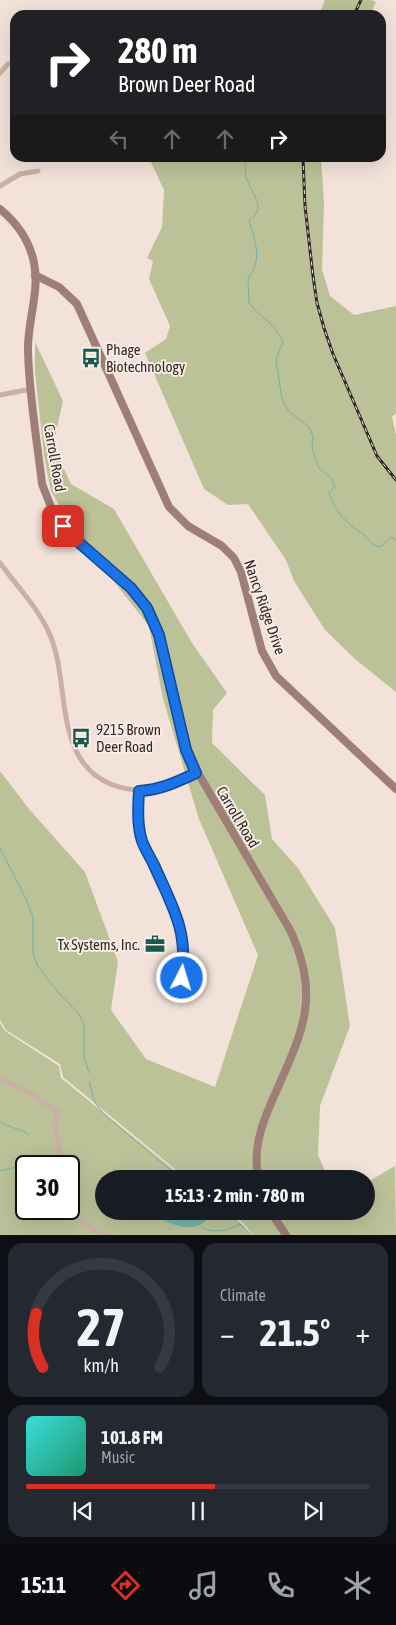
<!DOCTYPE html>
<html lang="en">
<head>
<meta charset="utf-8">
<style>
  :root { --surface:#171b24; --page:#242831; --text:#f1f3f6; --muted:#9ea1a6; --line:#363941; --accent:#d93025 }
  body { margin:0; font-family:"Asap Condensed",sans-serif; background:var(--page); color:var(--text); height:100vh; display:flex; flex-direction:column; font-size:19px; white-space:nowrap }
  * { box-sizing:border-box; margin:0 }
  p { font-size:16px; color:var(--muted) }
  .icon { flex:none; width:28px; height:28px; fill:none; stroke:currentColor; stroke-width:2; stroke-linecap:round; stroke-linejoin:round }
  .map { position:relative; height:1235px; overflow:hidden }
  .details { display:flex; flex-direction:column; gap:8px; padding:8px; background:#0d0f14; flex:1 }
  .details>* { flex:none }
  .hud { position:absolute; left:10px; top:10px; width:376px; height:152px; border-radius:15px; box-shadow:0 5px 20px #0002; background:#202124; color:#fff; overflow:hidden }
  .speed { position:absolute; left:15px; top:1155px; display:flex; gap:10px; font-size:25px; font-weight:700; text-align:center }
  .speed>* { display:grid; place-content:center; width:65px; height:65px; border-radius:50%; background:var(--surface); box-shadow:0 5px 20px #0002; line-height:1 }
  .speed .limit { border:2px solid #111; border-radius:8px; background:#fff; color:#111 }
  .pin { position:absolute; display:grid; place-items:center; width:42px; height:42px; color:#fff; margin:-21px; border-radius:10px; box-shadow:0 2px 8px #0006 }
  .me { position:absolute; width:55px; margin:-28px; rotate:5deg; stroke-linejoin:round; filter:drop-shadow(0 0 4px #0008) }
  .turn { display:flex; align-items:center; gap:18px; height:105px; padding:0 25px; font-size:22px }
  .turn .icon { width:65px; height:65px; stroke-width:2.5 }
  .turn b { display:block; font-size:35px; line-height:42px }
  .lanes { display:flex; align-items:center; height:48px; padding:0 25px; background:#0003; justify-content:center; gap:25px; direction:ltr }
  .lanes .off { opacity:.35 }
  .big { font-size:38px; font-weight:700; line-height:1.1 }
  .details .card { flex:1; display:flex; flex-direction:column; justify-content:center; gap:8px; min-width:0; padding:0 18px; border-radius:15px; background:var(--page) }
  .details .dial { align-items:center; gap:0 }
  .dial svg { height:130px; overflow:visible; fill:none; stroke:var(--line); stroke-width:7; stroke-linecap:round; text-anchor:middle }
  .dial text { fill:var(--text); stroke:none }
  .song { display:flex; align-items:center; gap:15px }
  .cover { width:60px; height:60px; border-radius:8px; background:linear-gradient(135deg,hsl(180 70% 55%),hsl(160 70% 35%)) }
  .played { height:5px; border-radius:2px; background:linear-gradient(90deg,var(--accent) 55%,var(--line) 55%) }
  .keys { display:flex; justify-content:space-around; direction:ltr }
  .heat { display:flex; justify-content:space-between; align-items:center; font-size:28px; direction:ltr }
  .details .tiles { flex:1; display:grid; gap:8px; grid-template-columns:1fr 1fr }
  .card:last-child { grid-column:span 2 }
  .trip { position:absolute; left:95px; top:1170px; width:280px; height:50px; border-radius:25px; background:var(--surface); box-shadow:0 5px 20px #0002; font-weight:700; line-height:50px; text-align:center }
  .tabs { display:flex; height:80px; justify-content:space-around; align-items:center; background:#090b0e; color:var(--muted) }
  .tabs .icon { width:35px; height:35px }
  .tabs .current { color:var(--accent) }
  .tabs b { font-size:22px; color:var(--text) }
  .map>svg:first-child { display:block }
  .green { fill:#bbc298; fill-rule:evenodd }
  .water { fill:#77b0a9 }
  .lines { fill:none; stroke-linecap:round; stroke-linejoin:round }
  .stream { stroke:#77b0a9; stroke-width:1 }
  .street { stroke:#cbafa5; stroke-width:5 }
  .secondary { stroke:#9e7e76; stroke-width:8 }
  .rail-casing { stroke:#362826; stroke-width:3 }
  .rail { stroke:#faede5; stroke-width:1; stroke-dasharray:4; stroke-linecap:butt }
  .route-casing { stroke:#114b97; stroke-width:12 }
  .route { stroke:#1a73e8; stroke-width:9 }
  .labels { text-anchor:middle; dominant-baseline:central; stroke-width:4; stroke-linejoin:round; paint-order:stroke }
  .poi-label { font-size:15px; fill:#362826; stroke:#faede5; text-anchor:start }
  .street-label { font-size:15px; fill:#362826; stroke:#faede5 }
</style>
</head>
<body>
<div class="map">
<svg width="396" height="1235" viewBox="0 0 396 1235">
  <rect width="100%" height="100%" fill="#f2e2d9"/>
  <g class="green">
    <polygon points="325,0 372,0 376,2 370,15 319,15"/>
    <polygon points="149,158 321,158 324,203 322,269 330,296 354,315 396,306 396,413 392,417 396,435 396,692 355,659 325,630 294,581 286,560 248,504 228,505 204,489 145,353 166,339 170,326 149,279 153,261 147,258 162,227 164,190"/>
    <polygon points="35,342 63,401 53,445 71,484 114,509 192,643 227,693 213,710 212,743 265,795 272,839 298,868 335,928 350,1026 320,1106 318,1155 328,1177 349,1179 187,1179 63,1077 60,1064 6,1030 0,1020 0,771 29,809 85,872 118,962 111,1010 146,1059 215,1087 258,955 199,819 163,699 149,626 74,531 51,491 44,455 35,372"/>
    <path d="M 0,1023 L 5,1031 L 59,1066 L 61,1078 L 185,1179 L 104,1179 L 104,1211 L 226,1211 L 243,1225 L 251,1235 L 0,1235 ZM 26,1166 L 69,1166 L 69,1209 L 26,1209 Z"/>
    <polygon points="395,1166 396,1235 253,1235 244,1224 228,1211 366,1211 366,1180 371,1180"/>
  </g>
  <path class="water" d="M 154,1211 L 158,1213 L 163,1211 L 207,1211 L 209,1218 C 193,1235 174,1225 154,1216 L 151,1212 Z"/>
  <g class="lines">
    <g class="stream">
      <path d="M 244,158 C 247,164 244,171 246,177 C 251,192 268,209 249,220 C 255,240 263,261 248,278 L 249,303 L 260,315 L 274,327 L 283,341 L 276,360 L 282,399 L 288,411 L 309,427 L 313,436 L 312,447 L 315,458 L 319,468 L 331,478 L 335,486 L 329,493 C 333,507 344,520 355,529 C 363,534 368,536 373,545 L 380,547 L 391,537 L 396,540"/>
      <polyline points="0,848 26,899 33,917 33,953 37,965 56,990 78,1013 84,1024 84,1057 89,1073"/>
      <polyline points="89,1082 95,1103 106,1116 181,1179"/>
      <path d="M 0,1122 C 9,1128 23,1129 29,1135"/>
      <polyline points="0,1171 20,1166 26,1169"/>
      <polyline points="225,1211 252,1235"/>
      <path d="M 202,1227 C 213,1235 229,1230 241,1224"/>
    </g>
    <g class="street">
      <polyline points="0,73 8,64"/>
      <polyline points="0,186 20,174 38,171"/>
      <polyline points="0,395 31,389"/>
      <path d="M 0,563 C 17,586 39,609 50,635 C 71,684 52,762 113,785 C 147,797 166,787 196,773"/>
      <path d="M 139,791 C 138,808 137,825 142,841 C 145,849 150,857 154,865 C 173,907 188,930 182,978"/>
      <polyline points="0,1079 30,1093 58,1112 55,1126 63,1166"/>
      <path d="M 69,1199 C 72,1217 89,1229 105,1235"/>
    </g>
    <g class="secondary">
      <path d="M 0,209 C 17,223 30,242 34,263 C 40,292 27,322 28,351 C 29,395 37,440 42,484 L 53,512 L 63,526 L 76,540 L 131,588 L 147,608 L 159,635 L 191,761 L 290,930 C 323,1000 300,1036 272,1101 C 261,1126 252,1152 259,1179"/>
      <polyline points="35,275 59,287 77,304 169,507 188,526 222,546 234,558 241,572 262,651 276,676 396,789"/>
      <polyline points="270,1211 286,1235"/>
    </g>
    <defs>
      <g id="rail">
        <polyline points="354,15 361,0"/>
        <polyline points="303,158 305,206 313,276 317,303 324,328 333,354 377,456 396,480"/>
      </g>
    </defs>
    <use href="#rail" class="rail-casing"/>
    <use href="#rail" class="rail"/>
  </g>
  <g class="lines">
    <defs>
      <path id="route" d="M 63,526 L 76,540 L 131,588 L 147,608 L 159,635 L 186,750 L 196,773 C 177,782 160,790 139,791 C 138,808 137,825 142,841 C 145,849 150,857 154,865 C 173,908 188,930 182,978"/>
    </defs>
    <use href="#route" class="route-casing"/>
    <use href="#route" class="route"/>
  </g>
  <defs>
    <symbol id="bus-bare" viewBox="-9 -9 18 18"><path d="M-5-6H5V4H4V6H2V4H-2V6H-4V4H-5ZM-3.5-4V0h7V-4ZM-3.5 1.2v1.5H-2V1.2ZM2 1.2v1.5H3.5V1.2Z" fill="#1a5952" stroke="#faede5" stroke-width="2.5" paint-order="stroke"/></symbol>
    <symbol id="office-bare" viewBox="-9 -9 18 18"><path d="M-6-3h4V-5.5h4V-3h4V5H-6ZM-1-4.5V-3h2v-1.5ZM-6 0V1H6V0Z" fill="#1a5952" stroke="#faede5" stroke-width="2.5" paint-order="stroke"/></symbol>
  </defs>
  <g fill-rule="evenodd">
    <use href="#bus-bare" x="77" y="344" width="28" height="28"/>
    <use href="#bus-bare" x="67" y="724" width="28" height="28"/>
    <use href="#office-bare" x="141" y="930" width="28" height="28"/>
  </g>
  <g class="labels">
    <g class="poi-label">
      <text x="106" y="349">Phage<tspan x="106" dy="17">Biotechnology</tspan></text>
      <text x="96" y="729">9215 Brown<tspan x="96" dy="17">Deer Road</tspan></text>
      <text x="140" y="944" text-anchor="end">Tx Systems, Inc.</text>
    </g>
    <g class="street-label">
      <text transform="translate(55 458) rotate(80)">Carroll Road</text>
      <text transform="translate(265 607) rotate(71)">Nancy Ridge Drive</text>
      <text transform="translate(238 817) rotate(59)">Carroll Road</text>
    </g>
  </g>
</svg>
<div class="speed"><div class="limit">30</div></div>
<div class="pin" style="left:63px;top:526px;background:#d93025"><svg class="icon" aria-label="arrive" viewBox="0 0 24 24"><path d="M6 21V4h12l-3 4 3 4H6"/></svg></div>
<svg class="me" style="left:182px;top:978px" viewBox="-20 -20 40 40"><circle r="17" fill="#1a73e8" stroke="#fff" stroke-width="3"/><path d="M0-11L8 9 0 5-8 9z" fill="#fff"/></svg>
<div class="trip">15:13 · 2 min · 780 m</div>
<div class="hud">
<div class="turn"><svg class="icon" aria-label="right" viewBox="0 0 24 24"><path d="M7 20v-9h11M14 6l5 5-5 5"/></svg><div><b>280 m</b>Brown Deer Road</div></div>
<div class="lanes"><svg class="icon off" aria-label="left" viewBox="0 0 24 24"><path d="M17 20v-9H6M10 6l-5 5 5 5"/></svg><svg class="icon off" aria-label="ahead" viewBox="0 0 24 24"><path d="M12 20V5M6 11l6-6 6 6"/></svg><svg class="icon off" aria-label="ahead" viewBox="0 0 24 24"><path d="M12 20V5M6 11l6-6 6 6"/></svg><svg class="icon" aria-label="right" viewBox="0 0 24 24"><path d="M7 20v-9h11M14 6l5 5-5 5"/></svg></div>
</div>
</div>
<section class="details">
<div class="tiles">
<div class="card dial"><svg viewBox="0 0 100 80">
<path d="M14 69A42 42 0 1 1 86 69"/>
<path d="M14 69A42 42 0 0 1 10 36" stroke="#d93025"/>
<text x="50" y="56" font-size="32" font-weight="700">27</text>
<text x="50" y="72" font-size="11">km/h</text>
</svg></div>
<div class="card"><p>Climate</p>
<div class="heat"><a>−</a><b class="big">21.5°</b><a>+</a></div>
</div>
<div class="card">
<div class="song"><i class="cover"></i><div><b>101.8 FM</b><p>Music</p></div></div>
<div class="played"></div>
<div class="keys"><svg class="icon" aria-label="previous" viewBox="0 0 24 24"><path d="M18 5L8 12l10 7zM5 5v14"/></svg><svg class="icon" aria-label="pause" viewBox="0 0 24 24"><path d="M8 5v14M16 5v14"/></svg><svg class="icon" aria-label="next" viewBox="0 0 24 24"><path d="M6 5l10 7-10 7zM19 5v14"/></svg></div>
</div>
</div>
</section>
<nav class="tabs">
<b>15:11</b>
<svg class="icon current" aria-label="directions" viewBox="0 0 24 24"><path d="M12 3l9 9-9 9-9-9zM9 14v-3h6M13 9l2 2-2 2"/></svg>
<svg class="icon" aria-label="music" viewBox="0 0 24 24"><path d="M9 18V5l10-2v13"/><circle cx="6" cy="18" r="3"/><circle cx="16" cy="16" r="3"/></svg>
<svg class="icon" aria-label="phone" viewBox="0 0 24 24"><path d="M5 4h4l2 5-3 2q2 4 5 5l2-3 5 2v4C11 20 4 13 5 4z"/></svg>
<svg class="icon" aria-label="climate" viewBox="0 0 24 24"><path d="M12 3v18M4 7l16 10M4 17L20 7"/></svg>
</nav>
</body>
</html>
